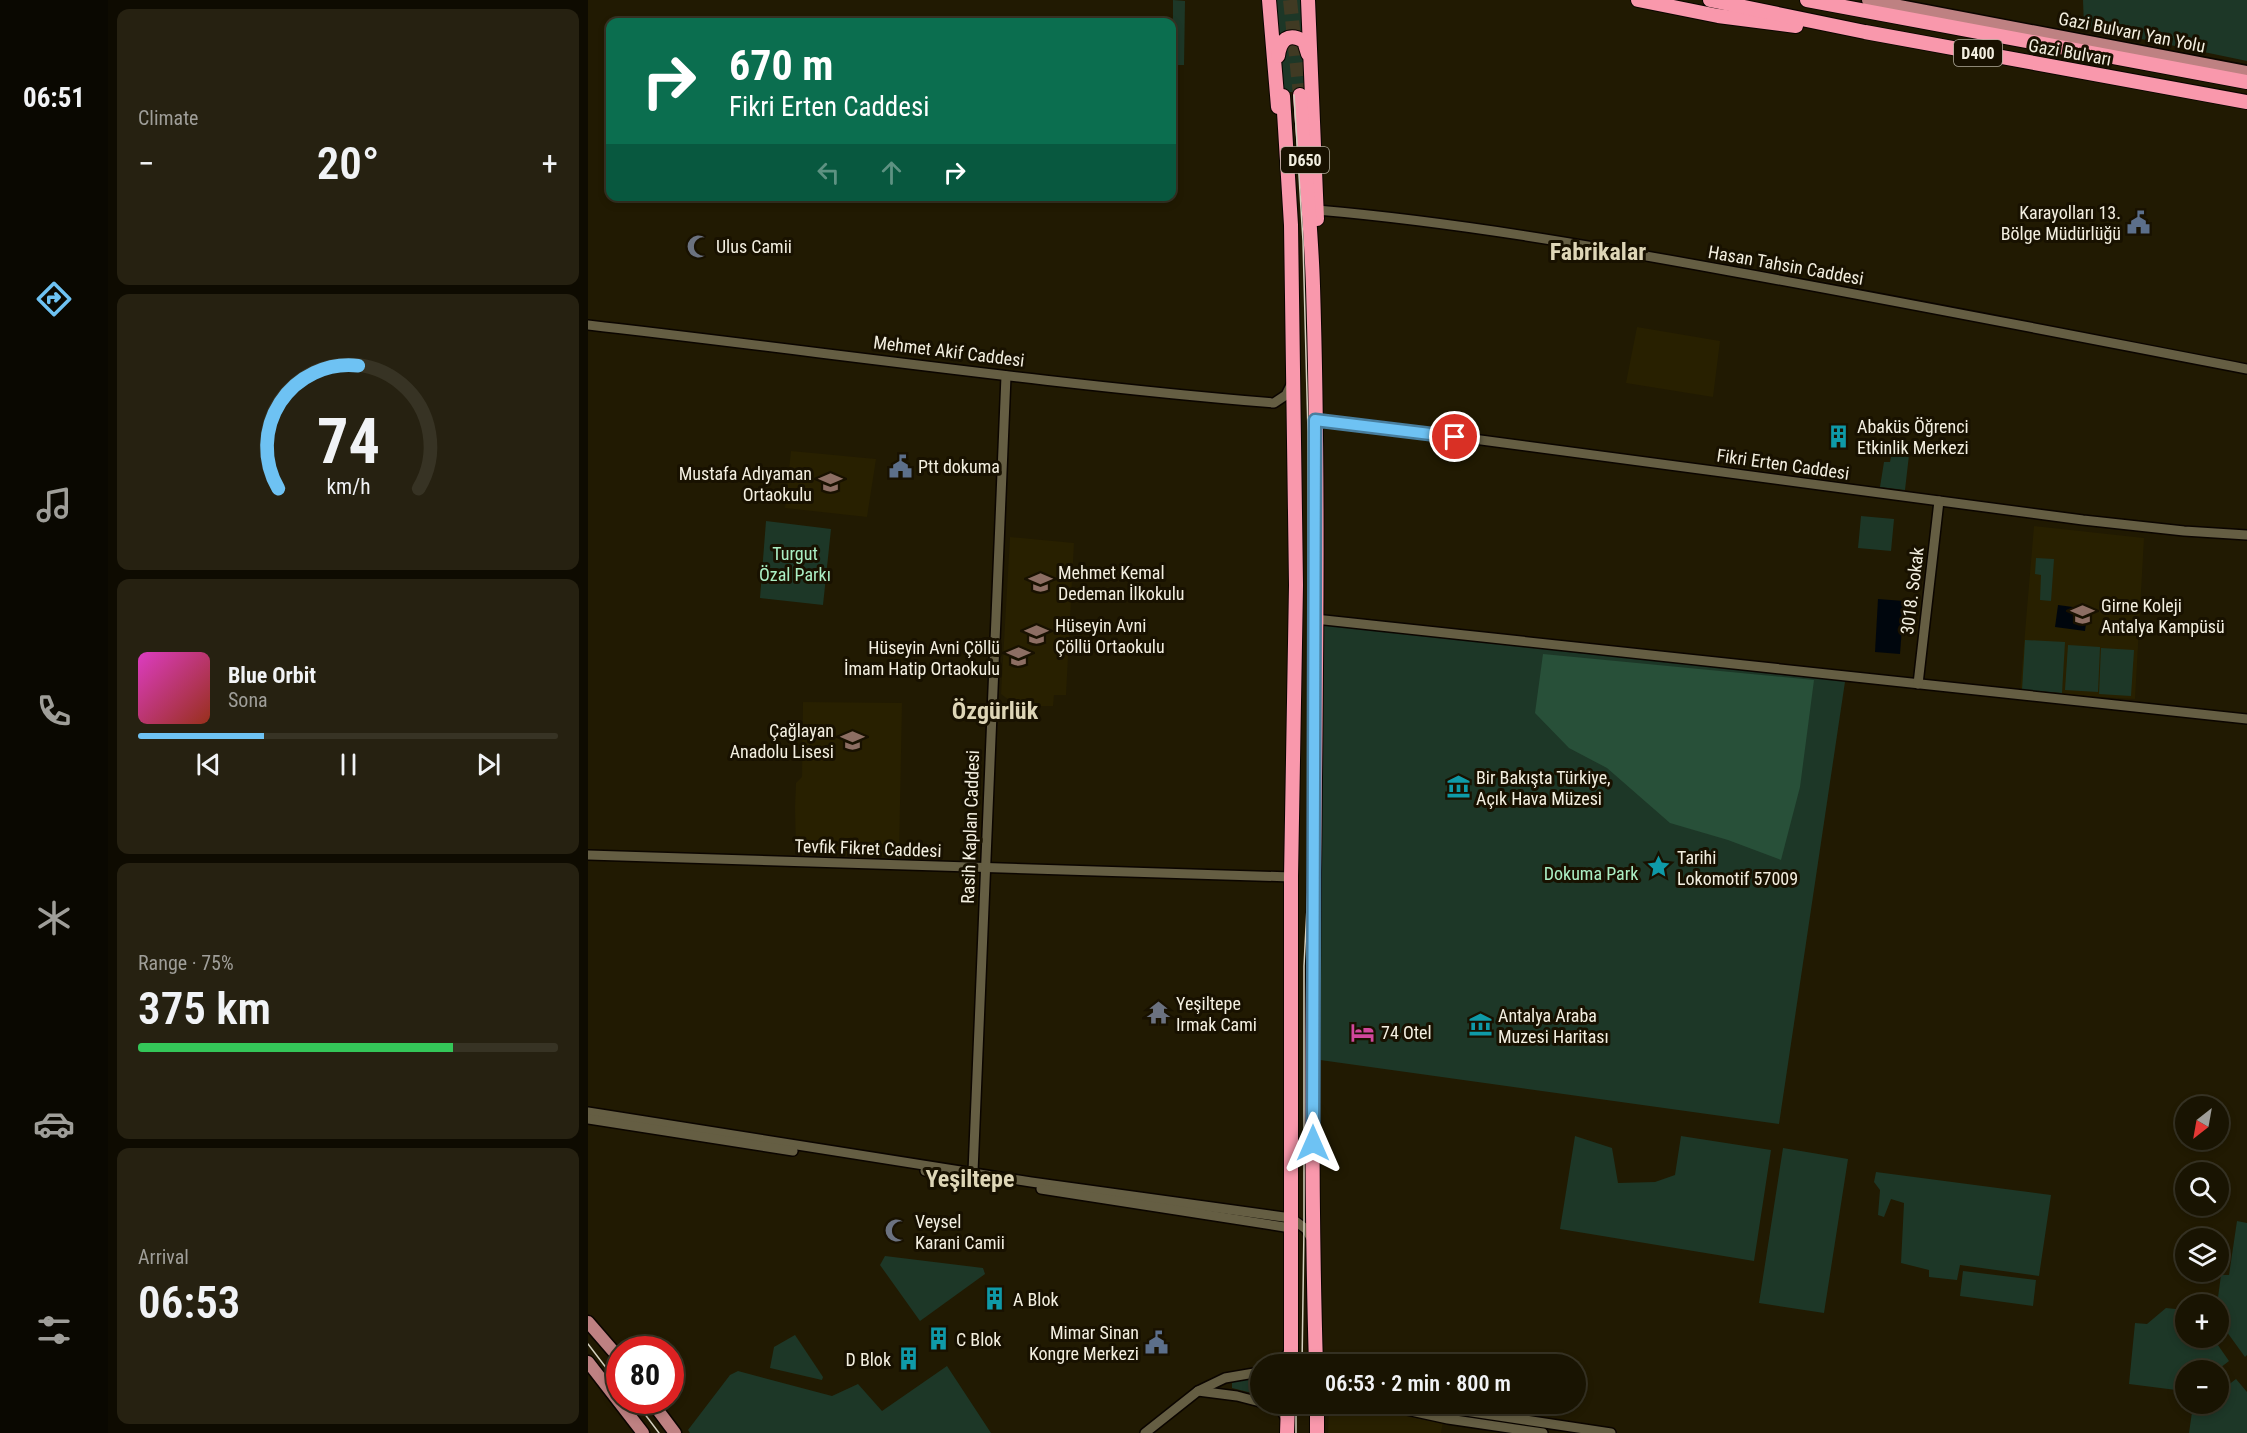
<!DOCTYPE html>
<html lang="en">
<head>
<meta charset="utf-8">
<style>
  :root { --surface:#191402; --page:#262111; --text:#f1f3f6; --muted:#9f9e99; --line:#373324; --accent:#6ec2f3 }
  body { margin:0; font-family:"Roboto Condensed",sans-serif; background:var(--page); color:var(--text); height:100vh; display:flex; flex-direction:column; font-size:22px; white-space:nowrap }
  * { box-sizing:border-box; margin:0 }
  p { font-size:20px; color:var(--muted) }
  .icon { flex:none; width:33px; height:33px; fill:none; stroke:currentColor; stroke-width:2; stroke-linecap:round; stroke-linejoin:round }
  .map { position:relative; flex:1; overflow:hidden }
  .details { display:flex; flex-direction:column; gap:9px; padding:9px; background:#0e0b01; width:480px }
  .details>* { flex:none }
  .guide { position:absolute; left:18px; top:18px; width:570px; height:183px; border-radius:12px; box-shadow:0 3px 9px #0003,0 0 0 2px var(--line); background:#0b6e4f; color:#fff; overflow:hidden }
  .needle { width:39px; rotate:211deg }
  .tools { position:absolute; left:1587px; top:1096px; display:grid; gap:12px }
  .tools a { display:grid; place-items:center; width:54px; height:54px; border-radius:50%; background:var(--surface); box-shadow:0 3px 9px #0003,0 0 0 2px var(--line); font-size:30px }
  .speed { position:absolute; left:18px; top:1336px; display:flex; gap:12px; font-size:30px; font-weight:700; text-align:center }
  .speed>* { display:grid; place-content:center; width:78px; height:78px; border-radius:50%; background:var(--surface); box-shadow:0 3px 9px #0003,0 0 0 2px var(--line); line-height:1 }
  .speed .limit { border:9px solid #d22; background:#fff; color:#111 }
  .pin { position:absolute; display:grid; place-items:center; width:51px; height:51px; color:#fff; margin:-26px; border:3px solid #fff; border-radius:50%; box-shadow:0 2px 6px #0007 }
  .me { position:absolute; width:66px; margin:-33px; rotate:0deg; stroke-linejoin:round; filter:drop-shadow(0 0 4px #0008) }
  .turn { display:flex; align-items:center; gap:21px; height:126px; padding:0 24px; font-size:27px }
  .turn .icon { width:78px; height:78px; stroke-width:2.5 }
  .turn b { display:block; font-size:42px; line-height:51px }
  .lanes { display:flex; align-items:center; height:57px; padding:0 24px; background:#0003; justify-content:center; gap:30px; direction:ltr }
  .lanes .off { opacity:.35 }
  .big { font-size:45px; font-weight:600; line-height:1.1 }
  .details .widget { flex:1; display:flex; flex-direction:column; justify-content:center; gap:9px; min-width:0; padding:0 21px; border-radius:12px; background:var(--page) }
  .details .dial { align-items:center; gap:0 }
  .dial svg { height:156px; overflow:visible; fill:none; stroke:var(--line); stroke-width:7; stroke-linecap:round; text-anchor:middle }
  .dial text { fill:var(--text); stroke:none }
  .song { display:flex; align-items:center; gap:18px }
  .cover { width:72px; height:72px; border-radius:9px; background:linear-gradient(135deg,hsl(310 70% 55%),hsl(10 70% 35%)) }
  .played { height:6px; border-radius:3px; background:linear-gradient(90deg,var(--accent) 30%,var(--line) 30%) }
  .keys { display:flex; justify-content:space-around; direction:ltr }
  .heat { display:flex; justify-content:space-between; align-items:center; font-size:33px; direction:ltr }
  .charge { height:9px; border-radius:4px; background:linear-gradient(90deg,#34c759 75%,var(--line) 0) }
  .trip { position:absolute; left:662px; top:1354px; width:336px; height:60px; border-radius:30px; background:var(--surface); box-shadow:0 3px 9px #0003,0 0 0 2px var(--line); font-weight:600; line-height:60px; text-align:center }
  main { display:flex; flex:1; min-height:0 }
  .dock { display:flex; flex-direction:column; width:108px; justify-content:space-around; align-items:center; background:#0a0801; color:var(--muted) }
  .dock .icon { width:42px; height:42px }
  .dock .selected { color:var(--accent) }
  .dock b { font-size:27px; color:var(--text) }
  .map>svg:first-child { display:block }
  .built { fill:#282000 }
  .green { fill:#1d3727 }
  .forest { fill:#285039 }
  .water { fill:#00060d }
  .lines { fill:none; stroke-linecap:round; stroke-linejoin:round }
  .highway-tunnel { stroke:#403a23; stroke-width:14; stroke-dasharray:14 7; stroke-linecap:butt }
  .minor-casing { stroke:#0b0500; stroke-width:12 }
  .major-casing { stroke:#0b0500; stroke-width:15 }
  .highway-casing { stroke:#0b0500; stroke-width:16 }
  .minor { stroke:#655e43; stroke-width:9 }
  .major { stroke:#be8182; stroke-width:12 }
  .highway { stroke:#f998ac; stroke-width:14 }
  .tram { stroke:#d5d1c0; stroke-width:1.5 }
  .route-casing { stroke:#487e9e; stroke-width:15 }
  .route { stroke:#6ec2f3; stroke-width:10 }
  .labels { text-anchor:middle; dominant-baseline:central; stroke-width:6; stroke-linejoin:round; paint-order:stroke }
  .shield { fill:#181100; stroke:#b1ac9d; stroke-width:1.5 }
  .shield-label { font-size:16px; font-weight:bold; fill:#f3efe0 }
  .street-label { font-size:18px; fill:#f3efe0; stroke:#181100 }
  .poi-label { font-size:18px; fill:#f3efe0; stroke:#181100; text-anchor:start }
  .park-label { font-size:18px; fill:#abefc4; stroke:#181100 }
  .district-label { font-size:24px; font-weight:bold; fill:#ded6b7; stroke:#181100 }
</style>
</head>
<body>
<main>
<nav class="dock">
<b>06:51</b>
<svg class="icon selected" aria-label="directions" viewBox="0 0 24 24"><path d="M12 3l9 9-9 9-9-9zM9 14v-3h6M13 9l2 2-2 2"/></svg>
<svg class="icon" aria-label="music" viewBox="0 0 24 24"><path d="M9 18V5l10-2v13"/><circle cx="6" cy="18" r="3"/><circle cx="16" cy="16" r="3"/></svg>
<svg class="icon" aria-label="phone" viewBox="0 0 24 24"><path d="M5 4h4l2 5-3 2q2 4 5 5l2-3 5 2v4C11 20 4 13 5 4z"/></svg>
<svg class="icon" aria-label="climate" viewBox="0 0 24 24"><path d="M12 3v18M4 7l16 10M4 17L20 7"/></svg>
<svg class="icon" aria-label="car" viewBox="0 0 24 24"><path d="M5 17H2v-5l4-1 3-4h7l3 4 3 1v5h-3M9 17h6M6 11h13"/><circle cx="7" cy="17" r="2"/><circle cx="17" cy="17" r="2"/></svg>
<svg class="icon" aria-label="filters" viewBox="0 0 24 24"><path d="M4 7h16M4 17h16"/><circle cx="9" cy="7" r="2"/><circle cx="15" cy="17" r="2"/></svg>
</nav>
<section class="details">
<div class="widget"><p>Climate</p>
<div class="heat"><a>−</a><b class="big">20°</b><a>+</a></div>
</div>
<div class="widget dial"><svg viewBox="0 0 100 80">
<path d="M14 69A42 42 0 1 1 86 69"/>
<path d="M14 69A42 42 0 0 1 55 6" stroke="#6ec2f3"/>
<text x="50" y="56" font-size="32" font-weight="700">74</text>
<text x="50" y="72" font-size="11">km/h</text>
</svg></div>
<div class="widget">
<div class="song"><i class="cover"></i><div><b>Blue Orbit</b><p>Sona</p></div></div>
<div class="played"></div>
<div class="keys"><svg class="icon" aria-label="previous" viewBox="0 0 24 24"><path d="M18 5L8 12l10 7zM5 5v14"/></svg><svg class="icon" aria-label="pause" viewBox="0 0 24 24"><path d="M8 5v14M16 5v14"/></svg><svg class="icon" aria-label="next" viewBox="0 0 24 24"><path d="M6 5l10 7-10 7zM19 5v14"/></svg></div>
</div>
<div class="widget"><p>Range · 75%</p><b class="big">375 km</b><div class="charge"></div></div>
<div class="widget"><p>Arrival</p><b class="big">06:53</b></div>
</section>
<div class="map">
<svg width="1659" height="1433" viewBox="0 0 1659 1433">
  <rect width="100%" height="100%" fill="#211a02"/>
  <g class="built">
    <polygon points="1049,327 1132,341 1125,397 1038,383"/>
    <polygon points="203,451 288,459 279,517 197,508"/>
    <polygon points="1446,526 1556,538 1547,699 1432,692"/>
    <polygon points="422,537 486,543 478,695 466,695 465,706 436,706 425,703 413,694"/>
    <polygon points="215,702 314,703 311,856 208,855 207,807 208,783 214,777"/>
    <polygon points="741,1404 789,1406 806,1413 855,1421 853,1433 740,1433"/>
  </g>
  <g class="green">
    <polygon points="585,0 597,1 596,65 585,65"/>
    <polygon points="685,0 714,0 716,32 698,31 688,37"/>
    <polygon points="1495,0 1659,0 1659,61 1496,27"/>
    <path d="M 703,43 C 720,52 716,76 716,92 L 691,92 L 693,51 Z"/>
    <polygon points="1304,452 1321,455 1317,490 1292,487 1296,462 1302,462"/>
    <polygon points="1273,516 1306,519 1303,551 1270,548"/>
    <polygon points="178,521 243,529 235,605 172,598"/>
    <polygon points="1448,558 1466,559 1463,601 1452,600 1453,575 1447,574"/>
    <polygon points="727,619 1258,675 1191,1124 725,1059"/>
    <polygon points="1437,640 1477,642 1474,693 1434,690"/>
    <polygon points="1480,645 1512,647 1510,692 1477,690"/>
    <polygon points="1513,648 1546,650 1543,696 1511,694"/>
    <polygon points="987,1136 1024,1148 1030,1183 1067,1182 1087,1175 1093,1136 1183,1150 1166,1261 972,1229"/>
    <polygon points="1195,1148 1260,1159 1236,1313 1171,1303"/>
    <polygon points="1288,1172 1463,1195 1451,1276 1372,1265 1369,1280 1341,1277 1341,1270 1313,1263 1316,1203 1303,1199 1296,1217 1290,1215 1292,1190 1286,1182"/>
    <polygon points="1649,1221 1659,1223 1659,1355 1657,1357 1631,1321 1629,1305 1633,1275 1641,1275"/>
    <polygon points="297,1256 395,1268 397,1274 332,1321 292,1265"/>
    <polygon points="1375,1271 1448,1280 1445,1306 1372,1296"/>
    <polygon points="1578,1308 1597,1310 1598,1338 1625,1338 1641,1361 1628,1371 1598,1371 1597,1390 1596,1391 1541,1384 1547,1323 1559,1324"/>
    <polygon points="207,1335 235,1377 234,1380 182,1368 186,1347"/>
    <polygon points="359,1366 403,1433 102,1433 100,1430 142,1375 150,1371 244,1396 270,1384 294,1411"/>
    <polygon points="1648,1379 1659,1392 1659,1433 1601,1433 1604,1412 1615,1404 1630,1404 1631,1392"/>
    <polygon points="649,1380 672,1380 672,1395 644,1388 644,1383"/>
  </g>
  <polygon class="forest" points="955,654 1226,680 1212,787 1193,860 1140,840 1082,823 1019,768 981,748 947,713"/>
  <g class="water">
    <polygon points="1290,599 1316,601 1312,654 1287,652"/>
    <polygon points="1470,605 1500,609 1497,631 1467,627"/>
  </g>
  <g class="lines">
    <polyline class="highway-tunnel" points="702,0 712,95"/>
    <defs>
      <g id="minor">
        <path d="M 729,210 C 868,222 1005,246 1142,271 C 1315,302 1487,336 1659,369"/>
        <path d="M 0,325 C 229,351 457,384 686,403 L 698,395 L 704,383"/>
        <polyline points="727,420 780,425 1495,520 1596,531 1659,535"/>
        <polyline points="727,619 1659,719"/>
        <polyline points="1330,684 1351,501"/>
        <polyline points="0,855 703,877"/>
        <polyline points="0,1112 443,1182 703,1218 718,1229 724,1240"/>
        <polyline points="0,1119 205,1151"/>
        <polyline points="337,1171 407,1182"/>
        <polyline points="385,1172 418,376"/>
        <polyline points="453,1189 703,1228"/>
        <polyline points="690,1365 702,1351"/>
        <polyline points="610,1391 649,1396 672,1402"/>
        <polyline points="680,1404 694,1411 698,1419"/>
        <polyline points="791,1404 860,1419 955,1433"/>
        <polyline points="831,1404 1023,1433"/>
        <polyline points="557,1433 610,1391 637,1378 672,1372"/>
      </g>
      <g id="major">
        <polyline points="1280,0 1659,72"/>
        <polyline points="0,1322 32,1359"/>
        <polyline points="0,1362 55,1433"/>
        <polyline points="63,1401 87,1433"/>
      </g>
      <g id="highway">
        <polyline points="681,0 690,107"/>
        <polyline points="720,0 729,219"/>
        <polyline points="1050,0 1130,16 1208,26"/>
        <polyline points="1122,0 1277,32 1659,102"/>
        <polyline points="1219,0 1659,82"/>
        <path d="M 690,56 C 692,40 700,32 716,41 L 720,54"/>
        <path d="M 712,95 C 716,158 723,222 725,286 C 736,645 717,1005 728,1365"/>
        <polyline points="695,96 703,225 708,585 703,877 703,1365"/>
        <polyline points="729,1404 729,1433"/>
        <polyline points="699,1433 700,1404"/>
      </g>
    </defs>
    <use href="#minor" class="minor-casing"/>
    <use href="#major" class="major-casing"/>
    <use href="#highway" class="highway-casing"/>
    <use href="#minor" class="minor"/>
    <use href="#major" class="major"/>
    <use href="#highway" class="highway"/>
    <g class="tram">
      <polyline points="706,95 715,241 720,432 721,868 716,966 716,1228 714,1365"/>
      <polyline points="0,1344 32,1386"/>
      <polyline points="47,1401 71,1433"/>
      <polyline points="708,1433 708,1404"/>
    </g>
  </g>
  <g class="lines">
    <defs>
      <polyline id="route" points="725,1143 727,420 867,437"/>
    </defs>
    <use href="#route" class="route-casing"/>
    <use href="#route" class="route"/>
  </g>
  <defs>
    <symbol id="civic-bare" viewBox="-9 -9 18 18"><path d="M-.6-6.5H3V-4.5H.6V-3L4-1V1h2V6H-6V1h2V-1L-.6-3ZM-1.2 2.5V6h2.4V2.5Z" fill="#5c6f8a" stroke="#181100" stroke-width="2.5" paint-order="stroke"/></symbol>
    <symbol id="mosque-bare" viewBox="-9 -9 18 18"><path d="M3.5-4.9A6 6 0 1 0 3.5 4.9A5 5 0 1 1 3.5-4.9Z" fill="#6b7280" stroke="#181100" stroke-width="2.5" paint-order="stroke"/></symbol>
    <symbol id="building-bare" viewBox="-9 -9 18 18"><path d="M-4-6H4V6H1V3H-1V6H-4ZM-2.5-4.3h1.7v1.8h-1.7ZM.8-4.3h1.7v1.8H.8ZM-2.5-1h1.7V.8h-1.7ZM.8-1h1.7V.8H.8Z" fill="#0f9aa8" stroke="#181100" stroke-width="2.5" paint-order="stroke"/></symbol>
    <symbol id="school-bare" viewBox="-9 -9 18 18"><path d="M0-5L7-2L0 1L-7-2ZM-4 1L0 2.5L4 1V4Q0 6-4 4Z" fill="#8d6e63" stroke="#181100" stroke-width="2.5" paint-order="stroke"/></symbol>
    <symbol id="museum-bare" viewBox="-9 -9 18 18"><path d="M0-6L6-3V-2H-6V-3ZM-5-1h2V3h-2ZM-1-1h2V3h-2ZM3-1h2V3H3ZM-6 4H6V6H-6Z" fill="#0f9aa8" stroke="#181100" stroke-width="2.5" paint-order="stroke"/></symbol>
    <symbol id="sight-bare" viewBox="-9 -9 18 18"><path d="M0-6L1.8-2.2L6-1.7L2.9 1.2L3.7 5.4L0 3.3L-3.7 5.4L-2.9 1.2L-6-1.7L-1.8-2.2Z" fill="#0f9aa8" stroke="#181100" stroke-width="2.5" paint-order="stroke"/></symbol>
    <symbol id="temple-bare" viewBox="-9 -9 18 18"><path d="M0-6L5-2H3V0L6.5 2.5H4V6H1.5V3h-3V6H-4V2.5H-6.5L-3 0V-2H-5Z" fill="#6b7280" stroke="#181100" stroke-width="2.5" paint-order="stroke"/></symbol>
    <symbol id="hotel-bare" viewBox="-9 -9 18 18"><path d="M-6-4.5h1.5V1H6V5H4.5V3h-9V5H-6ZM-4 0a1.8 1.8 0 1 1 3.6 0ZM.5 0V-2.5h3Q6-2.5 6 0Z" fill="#d1479c" stroke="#181100" stroke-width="2.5" paint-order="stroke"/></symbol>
  </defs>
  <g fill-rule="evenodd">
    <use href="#civic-bare" x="1534" y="206" width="33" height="33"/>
    <use href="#mosque-bare" x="94" y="230" width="33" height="33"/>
    <use href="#building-bare" x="1234" y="420" width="33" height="33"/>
    <use href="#civic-bare" x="296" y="450" width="33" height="33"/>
    <use href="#school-bare" x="226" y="466" width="33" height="33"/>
    <use href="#school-bare" x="436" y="566" width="33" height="33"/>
    <use href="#school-bare" x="1478" y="598" width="33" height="33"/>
    <use href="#school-bare" x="432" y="618" width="33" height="33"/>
    <use href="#school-bare" x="414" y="640" width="33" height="33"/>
    <use href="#school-bare" x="248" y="724" width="33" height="33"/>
    <use href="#museum-bare" x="854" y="770" width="33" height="33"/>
    <use href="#sight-bare" x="1054" y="850" width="33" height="33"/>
    <use href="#temple-bare" x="554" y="996" width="33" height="33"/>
    <use href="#museum-bare" x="876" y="1008" width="33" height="33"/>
    <use href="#hotel-bare" x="758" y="1016" width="33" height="33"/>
    <use href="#mosque-bare" x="292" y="1214" width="33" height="33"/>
    <use href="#building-bare" x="390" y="1282" width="33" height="33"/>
    <use href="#building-bare" x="334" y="1322" width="33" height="33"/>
    <use href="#civic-bare" x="552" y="1326" width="33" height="33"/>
    <use href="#building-bare" x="304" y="1342" width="33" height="33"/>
  </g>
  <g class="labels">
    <g class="shield">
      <rect x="1366" y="40" width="48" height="26" rx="4.5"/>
      <rect x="693" y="147" width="48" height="26" rx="4.5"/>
    </g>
    <g class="shield-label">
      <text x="1390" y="53">D400</text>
      <text x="717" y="160">D650</text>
    </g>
    <g class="street-label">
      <text transform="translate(1544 32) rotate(11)">Gazi Bulvarı Yan Yolu</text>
      <text transform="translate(1482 52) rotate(10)">Gazi Bulvarı</text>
      <text transform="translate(1198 265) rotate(10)">Hasan Tahsin Caddesi</text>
      <text transform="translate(361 351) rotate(7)">Mehmet Akif Caddesi</text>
      <text transform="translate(1195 464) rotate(8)">Fikri Erten Caddesi</text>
      <text transform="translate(1324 591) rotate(-83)">3018. Sokak</text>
      <text transform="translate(382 827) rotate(-88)">Rasih Kaplan Caddesi</text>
      <text transform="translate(280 848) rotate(2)">Tevfik Fikret Caddesi</text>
    </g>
    <g class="poi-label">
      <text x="1533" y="212" text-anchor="end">Karayolları 13.<tspan x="1533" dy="21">Bölge Müdürlüğü</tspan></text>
      <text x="128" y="246">Ulus Camii</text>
      <text x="1269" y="426">Abaküs Öğrenci<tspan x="1269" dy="21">Etkinlik Merkezi</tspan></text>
      <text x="330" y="466">Ptt dokuma</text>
      <text x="224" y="473" text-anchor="end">Mustafa Adıyaman<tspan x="224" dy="21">Ortaokulu</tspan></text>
      <text x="470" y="572">Mehmet Kemal<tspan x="470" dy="21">Dedeman İlkokulu</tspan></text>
      <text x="1513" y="605">Girne Koleji<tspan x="1513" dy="21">Antalya Kampüsü</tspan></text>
      <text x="467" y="625">Hüseyin Avni<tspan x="467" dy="21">Çöllü Ortaokulu</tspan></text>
      <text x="412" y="647" text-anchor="end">Hüseyin Avni Çöllü<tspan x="412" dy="21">İmam Hatip Ortaokulu</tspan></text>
      <text x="246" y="730" text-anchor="end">Çağlayan<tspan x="246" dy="21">Anadolu Lisesi</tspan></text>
      <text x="888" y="777">Bir Bakışta Türkiye,<tspan x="888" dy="21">Açık Hava Müzesi</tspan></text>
      <text x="1089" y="857">Tarihi<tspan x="1089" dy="21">Lokomotif 57009</tspan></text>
      <text x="588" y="1003">Yeşiltepe<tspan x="588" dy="21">Irmak Cami</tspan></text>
      <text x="910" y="1015">Antalya Araba<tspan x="910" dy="21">Muzesi Haritası</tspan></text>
      <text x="793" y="1032">74 Otel</text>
      <text x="327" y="1221">Veysel<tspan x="327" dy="21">Karani Camii</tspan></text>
      <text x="425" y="1299">A Blok</text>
      <text x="551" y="1332" text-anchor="end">Mimar Sinan<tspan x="551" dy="21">Kongre Merkezi</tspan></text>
      <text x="368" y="1339">C Blok</text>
      <text x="303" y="1359" text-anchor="end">D Blok</text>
    </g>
    <g class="park-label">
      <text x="207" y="553">Turgut<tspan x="207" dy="21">Özal Parkı</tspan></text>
      <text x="1003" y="873">Dokuma Park</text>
    </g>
    <g class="district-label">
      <text x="1010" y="252">Fabrikalar</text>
      <text x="407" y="711">Özgürlük</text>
      <text x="382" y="1179">Yeşiltepe</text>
    </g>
  </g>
</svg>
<div class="tools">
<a><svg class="needle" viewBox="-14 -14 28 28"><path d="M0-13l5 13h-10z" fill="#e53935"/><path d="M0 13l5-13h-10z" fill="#9f9e99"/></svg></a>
<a><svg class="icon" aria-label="search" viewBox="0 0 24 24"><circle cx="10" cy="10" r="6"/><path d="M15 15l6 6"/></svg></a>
<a><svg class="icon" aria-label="layers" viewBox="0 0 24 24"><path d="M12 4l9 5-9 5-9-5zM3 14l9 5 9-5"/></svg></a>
<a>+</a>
<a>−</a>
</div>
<div class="speed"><div class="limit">80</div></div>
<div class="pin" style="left:867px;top:437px;background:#d93025"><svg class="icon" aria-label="arrive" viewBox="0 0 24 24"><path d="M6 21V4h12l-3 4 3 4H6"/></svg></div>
<svg class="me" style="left:725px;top:1143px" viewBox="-20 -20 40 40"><path d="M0-17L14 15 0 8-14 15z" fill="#6ec2f3" stroke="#fff" stroke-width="4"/></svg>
<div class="trip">06:53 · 2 min · 800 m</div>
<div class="guide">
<div class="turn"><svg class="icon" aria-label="right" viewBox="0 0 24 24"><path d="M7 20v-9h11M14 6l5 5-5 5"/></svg><div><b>670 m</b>Fikri Erten Caddesi</div></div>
<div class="lanes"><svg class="icon off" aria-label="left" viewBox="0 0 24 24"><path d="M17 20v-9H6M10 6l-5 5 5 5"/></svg><svg class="icon off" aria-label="ahead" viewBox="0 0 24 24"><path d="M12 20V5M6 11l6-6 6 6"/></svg><svg class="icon" aria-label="right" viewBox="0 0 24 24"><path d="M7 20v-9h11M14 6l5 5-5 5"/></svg></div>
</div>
</div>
</main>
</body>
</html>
